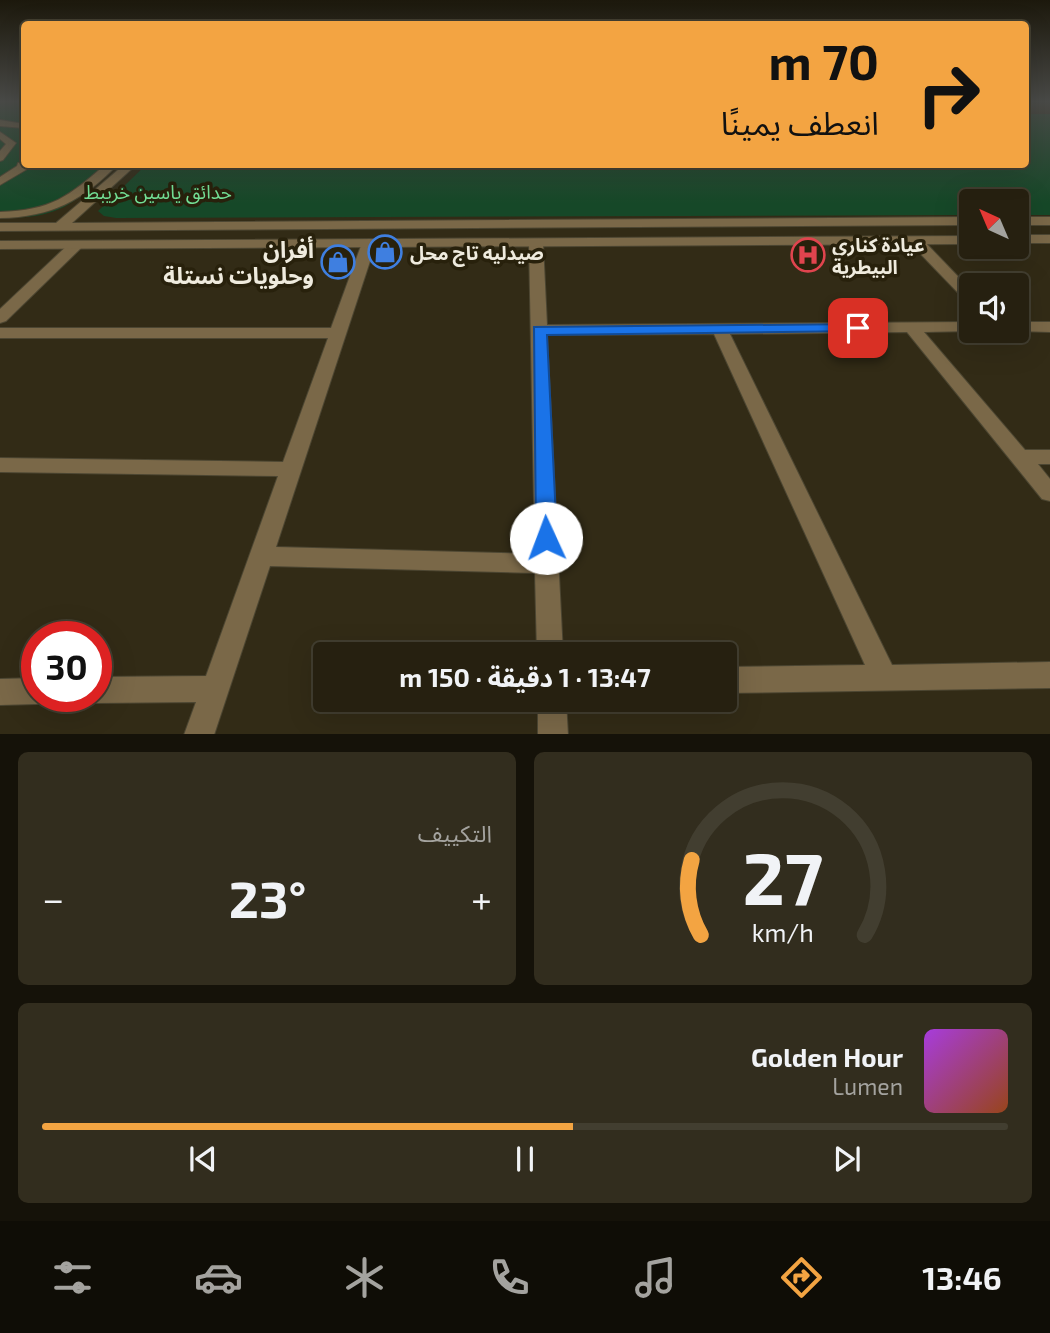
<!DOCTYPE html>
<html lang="ar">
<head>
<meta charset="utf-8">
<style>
  :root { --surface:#262010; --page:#322d1e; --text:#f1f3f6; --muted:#a4a39f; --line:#423e30; --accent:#f3a442 }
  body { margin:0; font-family:"Exo 2","Noto Sans Arabic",sans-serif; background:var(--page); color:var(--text); direction:rtl; height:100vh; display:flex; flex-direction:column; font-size:26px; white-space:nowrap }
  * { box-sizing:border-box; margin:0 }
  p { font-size:23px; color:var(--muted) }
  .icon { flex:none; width:38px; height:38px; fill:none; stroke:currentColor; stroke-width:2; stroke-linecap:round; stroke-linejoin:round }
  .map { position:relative; height:734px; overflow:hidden; direction:ltr }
  .panel { display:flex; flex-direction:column; gap:18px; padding:18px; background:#151209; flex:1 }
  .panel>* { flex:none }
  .guide { position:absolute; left:21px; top:21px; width:1008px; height:147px; border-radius:7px; box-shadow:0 7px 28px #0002,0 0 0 2px var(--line); direction:rtl; background:#f3a442; color:#111; overflow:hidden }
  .needle { width:46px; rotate:316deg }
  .tools { position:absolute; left:959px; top:189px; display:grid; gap:14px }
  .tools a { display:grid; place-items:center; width:70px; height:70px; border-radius:7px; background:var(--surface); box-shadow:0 7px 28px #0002,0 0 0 2px var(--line); font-size:35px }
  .speed { position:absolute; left:21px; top:621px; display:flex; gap:14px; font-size:35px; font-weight:700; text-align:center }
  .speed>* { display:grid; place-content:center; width:91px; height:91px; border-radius:50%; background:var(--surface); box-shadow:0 7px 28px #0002,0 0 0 2px var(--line); line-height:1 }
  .speed .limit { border:10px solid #d22; background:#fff; color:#111 }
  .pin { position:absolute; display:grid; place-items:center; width:60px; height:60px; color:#fff; margin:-30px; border-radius:14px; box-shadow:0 4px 10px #0006 }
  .me { position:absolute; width:77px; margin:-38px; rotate:358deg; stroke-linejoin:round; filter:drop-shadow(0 0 5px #0008) }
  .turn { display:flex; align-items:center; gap:24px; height:147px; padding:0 35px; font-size:32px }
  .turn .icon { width:91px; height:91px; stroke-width:2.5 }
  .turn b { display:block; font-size:49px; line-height:60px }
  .big { font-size:52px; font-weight:700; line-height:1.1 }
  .panel .tile { flex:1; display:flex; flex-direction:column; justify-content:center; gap:10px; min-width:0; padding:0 24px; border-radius:10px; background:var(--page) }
  .panel .dial { align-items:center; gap:0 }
  .dial svg { height:182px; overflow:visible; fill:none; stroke:var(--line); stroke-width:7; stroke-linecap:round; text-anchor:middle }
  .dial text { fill:var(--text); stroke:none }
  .song { display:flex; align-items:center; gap:21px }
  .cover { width:84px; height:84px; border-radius:10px; background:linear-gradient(135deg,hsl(280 70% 55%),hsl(20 70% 35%)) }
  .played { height:7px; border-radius:4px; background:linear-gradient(90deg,var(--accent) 55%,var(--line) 55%) }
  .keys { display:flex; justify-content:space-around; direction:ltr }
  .heat { display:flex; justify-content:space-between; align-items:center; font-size:38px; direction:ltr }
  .panel .tiles { flex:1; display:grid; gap:18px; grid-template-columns:1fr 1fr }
  .tile:last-child { grid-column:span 2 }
  .trip { position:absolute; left:313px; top:642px; width:424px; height:70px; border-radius:7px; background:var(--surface); box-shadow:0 7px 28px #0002,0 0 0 2px var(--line); font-weight:700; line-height:70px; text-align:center; direction:rtl }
  .tabs { display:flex; height:112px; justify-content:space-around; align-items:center; background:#0f0d06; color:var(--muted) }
  .tabs .icon { width:49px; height:49px }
  .tabs .on { color:var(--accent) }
  .tabs b { font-size:32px; color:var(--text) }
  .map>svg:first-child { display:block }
  .green { fill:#164828 }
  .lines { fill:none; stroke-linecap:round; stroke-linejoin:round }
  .pedestrian-casing { stroke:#4c4632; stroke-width:2 }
  .minor-casing { stroke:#4c4632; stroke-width:2 }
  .tertiary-casing { stroke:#4c4632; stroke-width:2 }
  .pedestrian { fill:#7a6848; fill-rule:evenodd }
  .minor { fill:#7a6848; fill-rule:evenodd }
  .tertiary { fill:#7a6848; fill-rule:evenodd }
  .route { fill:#1a73e8; stroke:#114b97; stroke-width:2 }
  .labels { text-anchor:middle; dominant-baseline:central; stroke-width:7; stroke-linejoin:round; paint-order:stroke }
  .far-park-label { font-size:19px; fill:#73df95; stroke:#28210c }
  .far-poi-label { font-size:19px; font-weight:bold; fill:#efebde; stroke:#28210c; text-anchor:start }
  .poi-label { font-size:23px; font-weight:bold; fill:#efebde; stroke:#28210c; text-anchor:end }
</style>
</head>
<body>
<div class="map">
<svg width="1050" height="735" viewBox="0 0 1050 735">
  <rect width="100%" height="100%" fill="#322b16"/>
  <g class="green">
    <path d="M 0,101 L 24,101 L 24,164 L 118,165 C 70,204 65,218 0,218 Z"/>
    <polygon points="1026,114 1050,114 1050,215 1017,215 1017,201 971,201 971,215 116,218 104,216 98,211 147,164 1026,164"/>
  </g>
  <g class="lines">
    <defs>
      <g id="pedestrian">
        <polygon points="0,120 24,124 24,128 0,126"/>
        <polygon points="0,132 16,143 3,160 0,161 0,151 6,144 0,139"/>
        <polygon points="24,162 24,164 57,164 29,168 0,185 0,177 17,166 18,163"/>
        <path d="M 106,164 L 118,164 C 82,201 52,217 0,218 L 0,212 C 52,210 68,197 106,164 Z"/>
      </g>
      <g id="minor">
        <polygon points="916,237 921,238 971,290 971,303 966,301 911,244 911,238"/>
        <polygon points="369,239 376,243 276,547 535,554 529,243 536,239 543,243 547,325 971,322 971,331 975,331 924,332 1025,450 1050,450 1050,464 1038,464 1050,479 1050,501 1042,499 907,332 730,334 892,665 1050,662 1050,688 724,693 724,667 865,665 714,334 547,335 563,654 537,654 535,573 270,566 214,735 184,735 196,702 96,703 86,699 85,696 96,696 96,677 206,676 278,476 0,472 0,458 283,462 328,338 0,338 0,328 331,328 362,243"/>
        <polygon points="76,241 83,245 81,248 6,321 0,323 0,309 71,242"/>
        <polygon points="1017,322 1050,322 1050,332 1013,331 1017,331"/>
        <polygon points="37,678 37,696 49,696 47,700 37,704 0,705 0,679"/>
        <polygon points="538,700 566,700 568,735 538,735"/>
      </g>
      <g id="tertiary">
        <polygon points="125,164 137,164 72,223 971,217 971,225 0,231 0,223 56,223"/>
        <rect x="1017" y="217" width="33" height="8"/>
        <rect x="1017" y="235" width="33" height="8"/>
        <polygon points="971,236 971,244 0,249 0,241"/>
      </g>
    </defs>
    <use href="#pedestrian" class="pedestrian-casing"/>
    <use href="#minor" class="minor-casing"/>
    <use href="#tertiary" class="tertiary-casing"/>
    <use href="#pedestrian" class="pedestrian"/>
    <use href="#minor" class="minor"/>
    <use href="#tertiary" class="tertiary"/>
  </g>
  <linearGradient id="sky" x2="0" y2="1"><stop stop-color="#1c180c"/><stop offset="0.5" stop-color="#494a47"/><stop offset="1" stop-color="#494a47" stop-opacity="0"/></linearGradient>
  <rect width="1050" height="203" fill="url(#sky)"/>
  <polygon class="route" points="858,324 863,325 863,331 547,335 557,538 554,544 539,544 536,538 534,327"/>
  <defs>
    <symbol id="shop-ring" viewBox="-11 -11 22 22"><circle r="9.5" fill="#28210c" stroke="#3f7fe0" stroke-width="1.5"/><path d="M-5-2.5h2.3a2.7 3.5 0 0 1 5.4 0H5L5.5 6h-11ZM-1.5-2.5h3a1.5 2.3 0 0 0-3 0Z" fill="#3f7fe0"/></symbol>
    <symbol id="hospital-ring" viewBox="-11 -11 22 22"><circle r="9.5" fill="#28210c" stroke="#e0444e" stroke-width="1.5"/><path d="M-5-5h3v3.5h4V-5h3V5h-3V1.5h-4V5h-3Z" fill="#e0444e"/></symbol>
  </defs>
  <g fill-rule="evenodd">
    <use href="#shop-ring" x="366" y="233" width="38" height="38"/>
    <use href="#hospital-ring" x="789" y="236" width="38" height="38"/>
    <use href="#shop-ring" x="319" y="243" width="38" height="38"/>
  </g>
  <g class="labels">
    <g class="far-park-label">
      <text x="158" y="191">حدائق ياسين خريبط</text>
    </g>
    <g class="far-poi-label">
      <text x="832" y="244">عيادة كناري<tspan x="832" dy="22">البيطرية</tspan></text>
      <text x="410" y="252">صيدليه تاج محل</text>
    </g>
    <g class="poi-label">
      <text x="314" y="249">أفران<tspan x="314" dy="26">وحلويات نستلة</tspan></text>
    </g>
  </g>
</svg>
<div class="tools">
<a><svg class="needle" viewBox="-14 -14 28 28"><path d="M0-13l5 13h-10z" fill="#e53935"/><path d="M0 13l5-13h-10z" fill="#a4a39f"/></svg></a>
<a><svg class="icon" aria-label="sound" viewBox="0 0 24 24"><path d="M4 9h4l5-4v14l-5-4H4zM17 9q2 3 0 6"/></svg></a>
</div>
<div class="speed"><div class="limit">30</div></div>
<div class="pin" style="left:858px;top:328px;background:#d93025"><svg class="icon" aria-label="arrive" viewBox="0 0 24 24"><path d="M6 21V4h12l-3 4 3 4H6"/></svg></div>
<svg class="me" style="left:546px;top:538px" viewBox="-20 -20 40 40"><circle r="19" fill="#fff"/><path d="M0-13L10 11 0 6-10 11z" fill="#1a73e8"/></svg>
<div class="trip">13:47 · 1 دقيقة · 150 m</div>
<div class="guide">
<div class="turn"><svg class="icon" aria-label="right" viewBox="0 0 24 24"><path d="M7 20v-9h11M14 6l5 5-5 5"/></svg><div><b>70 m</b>انعطف يمينًا</div></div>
</div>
</div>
<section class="panel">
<div class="tiles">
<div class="tile dial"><svg viewBox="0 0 100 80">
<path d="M14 69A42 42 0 1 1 86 69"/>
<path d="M14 69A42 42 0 0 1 10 36" stroke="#f3a442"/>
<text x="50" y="56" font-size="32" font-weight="700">27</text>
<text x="50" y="72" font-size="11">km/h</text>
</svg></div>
<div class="tile"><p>التكييف</p>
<div class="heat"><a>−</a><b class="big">23°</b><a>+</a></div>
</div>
<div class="tile">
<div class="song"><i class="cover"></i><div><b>Golden Hour</b><p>Lumen</p></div></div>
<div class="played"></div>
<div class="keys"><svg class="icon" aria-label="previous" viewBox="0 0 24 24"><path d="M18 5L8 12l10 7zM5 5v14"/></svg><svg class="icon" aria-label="pause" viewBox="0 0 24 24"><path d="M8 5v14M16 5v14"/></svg><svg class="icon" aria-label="next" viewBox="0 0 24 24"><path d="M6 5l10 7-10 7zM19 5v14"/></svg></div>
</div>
</div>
</section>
<nav class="tabs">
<b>13:46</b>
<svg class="icon on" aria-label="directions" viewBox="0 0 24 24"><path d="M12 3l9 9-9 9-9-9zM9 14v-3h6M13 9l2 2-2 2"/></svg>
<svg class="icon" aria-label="music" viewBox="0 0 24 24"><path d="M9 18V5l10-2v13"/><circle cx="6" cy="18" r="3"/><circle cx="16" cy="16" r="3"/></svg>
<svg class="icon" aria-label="phone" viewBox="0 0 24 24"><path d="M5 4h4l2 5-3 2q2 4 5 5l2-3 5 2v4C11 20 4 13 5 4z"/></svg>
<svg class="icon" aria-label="climate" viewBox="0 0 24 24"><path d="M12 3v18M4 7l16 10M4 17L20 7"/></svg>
<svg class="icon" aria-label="car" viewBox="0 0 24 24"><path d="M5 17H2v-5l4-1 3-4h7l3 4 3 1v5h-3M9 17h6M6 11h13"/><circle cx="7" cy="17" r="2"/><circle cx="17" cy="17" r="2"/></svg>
<svg class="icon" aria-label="filters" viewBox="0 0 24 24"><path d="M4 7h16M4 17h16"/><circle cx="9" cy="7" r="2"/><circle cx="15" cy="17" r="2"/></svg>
</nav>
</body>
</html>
